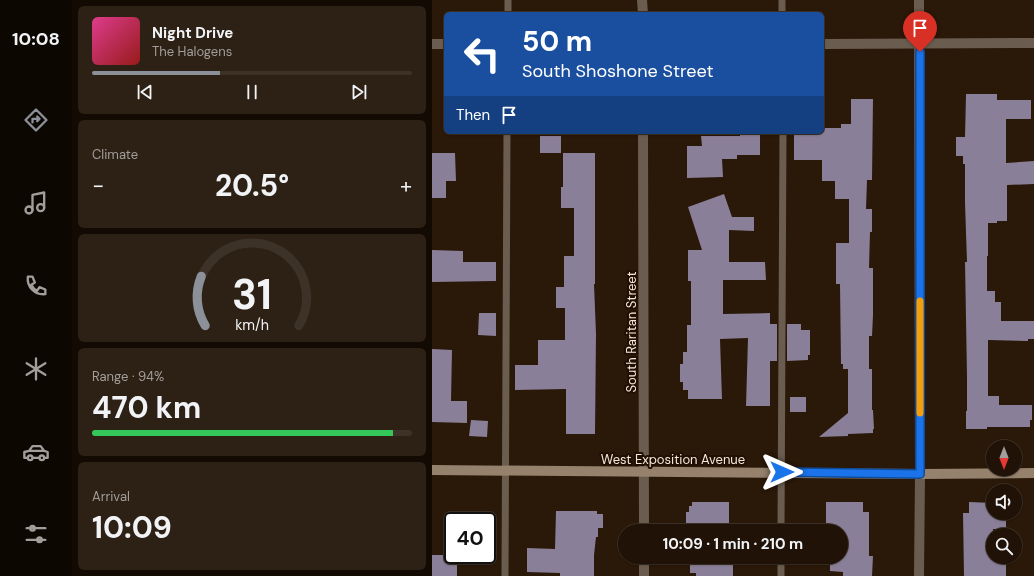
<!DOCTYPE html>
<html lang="en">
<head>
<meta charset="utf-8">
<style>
  :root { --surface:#201206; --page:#2d2014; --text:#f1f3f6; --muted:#a29e9b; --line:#3d3228; --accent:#8c9099 }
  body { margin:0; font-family:"DM Sans",sans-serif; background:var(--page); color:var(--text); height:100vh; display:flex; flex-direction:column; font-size:15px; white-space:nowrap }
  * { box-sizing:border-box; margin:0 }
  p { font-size:13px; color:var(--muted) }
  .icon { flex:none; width:22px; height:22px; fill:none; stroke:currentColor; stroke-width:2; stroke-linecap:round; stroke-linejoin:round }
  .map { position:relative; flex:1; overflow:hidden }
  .sheet { display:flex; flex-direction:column; gap:6px; padding:6px; background:#120a03; width:360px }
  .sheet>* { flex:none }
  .hud { position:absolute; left:12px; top:12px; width:380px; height:122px; border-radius:6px; box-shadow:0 1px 3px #0004,0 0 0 1px var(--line); background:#1a4fa0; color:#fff; overflow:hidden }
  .needle { width:26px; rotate:180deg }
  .buttons { position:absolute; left:554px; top:440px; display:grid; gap:8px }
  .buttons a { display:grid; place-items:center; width:36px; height:36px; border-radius:50%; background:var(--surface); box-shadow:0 1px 3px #0004,0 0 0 1px var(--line); font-size:20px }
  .speed { position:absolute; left:12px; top:512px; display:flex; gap:8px; font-size:20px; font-weight:700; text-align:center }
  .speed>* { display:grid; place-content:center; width:52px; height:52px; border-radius:50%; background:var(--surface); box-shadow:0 1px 3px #0004,0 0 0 1px var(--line); line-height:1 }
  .speed .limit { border:2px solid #111; border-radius:6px; background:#fff; color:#111 }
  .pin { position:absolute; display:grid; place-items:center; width:34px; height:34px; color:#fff; margin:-41px -17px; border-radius:50% 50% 50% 0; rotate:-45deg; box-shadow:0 0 4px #0007 }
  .pin .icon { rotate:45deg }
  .me { position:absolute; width:44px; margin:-22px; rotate:90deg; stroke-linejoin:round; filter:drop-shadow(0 0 3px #0008) }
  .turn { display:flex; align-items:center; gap:14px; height:84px; padding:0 12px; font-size:18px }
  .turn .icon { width:52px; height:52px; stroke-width:2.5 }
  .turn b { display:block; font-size:28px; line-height:34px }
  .then { display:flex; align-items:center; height:38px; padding:0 12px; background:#0003; gap:8px; font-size:15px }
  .big { font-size:30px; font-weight:700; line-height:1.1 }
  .sheet .card { flex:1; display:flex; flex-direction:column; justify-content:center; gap:6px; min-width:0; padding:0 14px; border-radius:6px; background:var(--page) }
  .sheet .dial { align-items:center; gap:0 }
  .dial svg { height:104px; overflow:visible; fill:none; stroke:var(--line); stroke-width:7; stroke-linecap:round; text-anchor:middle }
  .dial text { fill:var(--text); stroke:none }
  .song { display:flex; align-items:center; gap:12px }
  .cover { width:48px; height:48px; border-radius:6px; background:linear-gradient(135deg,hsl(330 70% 55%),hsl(0 70% 35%)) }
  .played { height:4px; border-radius:2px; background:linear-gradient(90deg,var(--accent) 40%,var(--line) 40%) }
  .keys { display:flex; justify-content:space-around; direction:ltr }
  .heat { display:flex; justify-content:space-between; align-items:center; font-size:22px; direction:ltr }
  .charge { height:6px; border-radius:3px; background:linear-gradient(90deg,#34c759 94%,var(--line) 0) }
  .trip { position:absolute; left:186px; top:524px; width:230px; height:40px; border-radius:20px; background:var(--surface); box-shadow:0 1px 3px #0004,0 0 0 1px var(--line); font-weight:700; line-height:40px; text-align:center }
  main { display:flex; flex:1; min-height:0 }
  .tabs { display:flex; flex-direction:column; width:72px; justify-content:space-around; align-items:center; background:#0d0702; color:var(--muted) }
  .tabs .icon { width:28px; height:28px }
  .tabs .active { color:var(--accent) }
  .tabs b { font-size:18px; color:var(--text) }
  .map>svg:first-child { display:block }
  .building { fill:#8a7f98 }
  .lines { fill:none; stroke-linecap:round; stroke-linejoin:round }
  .lane { stroke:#6a5d50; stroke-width:7 }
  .street { stroke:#6a5d50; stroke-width:10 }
  .secondary { stroke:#96816d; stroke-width:10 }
  .route-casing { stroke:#114b97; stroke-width:10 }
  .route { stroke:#1a73e8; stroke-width:7 }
  .slow { stroke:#f59e0b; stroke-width:7 }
  .labels { text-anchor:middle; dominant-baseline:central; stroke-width:4; stroke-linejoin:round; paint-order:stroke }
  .street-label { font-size:13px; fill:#f3e7dc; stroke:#200f02 }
</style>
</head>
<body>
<main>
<nav class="tabs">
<b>10:08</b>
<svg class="icon active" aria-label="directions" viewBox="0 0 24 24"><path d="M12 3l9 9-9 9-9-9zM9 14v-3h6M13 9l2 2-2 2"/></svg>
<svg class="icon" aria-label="music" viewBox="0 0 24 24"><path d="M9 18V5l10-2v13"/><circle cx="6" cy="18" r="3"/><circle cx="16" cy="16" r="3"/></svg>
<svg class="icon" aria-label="phone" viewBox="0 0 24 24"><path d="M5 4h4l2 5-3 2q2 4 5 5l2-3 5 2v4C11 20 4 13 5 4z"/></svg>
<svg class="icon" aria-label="climate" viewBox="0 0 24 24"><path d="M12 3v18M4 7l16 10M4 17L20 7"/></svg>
<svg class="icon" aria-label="car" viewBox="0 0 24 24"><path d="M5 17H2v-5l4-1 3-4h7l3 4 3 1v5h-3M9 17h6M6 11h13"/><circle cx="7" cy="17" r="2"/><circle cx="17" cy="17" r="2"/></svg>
<svg class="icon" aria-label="filters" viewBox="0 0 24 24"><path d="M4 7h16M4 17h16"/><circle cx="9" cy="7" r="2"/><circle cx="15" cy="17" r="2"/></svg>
</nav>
<section class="sheet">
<div class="card">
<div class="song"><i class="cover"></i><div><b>Night Drive</b><p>The Halogens</p></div></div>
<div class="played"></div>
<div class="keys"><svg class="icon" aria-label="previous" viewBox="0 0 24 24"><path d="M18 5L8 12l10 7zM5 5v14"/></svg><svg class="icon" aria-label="pause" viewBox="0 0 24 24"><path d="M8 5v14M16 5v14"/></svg><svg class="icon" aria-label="next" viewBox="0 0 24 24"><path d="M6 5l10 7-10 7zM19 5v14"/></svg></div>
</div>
<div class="card"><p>Climate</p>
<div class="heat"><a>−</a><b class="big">20.5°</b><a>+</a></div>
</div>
<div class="card dial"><svg viewBox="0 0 100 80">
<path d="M14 69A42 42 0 1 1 86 69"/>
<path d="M14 69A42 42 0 0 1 11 31" stroke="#8c9099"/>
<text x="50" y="56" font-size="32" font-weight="700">31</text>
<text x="50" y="72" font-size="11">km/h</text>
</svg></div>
<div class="card"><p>Range · 94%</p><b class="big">470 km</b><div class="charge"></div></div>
<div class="card"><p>Arrival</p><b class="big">10:09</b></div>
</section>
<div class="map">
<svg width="602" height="576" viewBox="0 0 602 576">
  <rect width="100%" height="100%" fill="#2a1808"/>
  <g class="building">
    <polygon points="534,94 565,94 565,100 599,100 599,119 574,119 574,163 602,161 602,184 575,185 575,221 565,221 565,223 556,223 556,256 555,256 555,291 563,291 563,302 569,302 569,321 602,321 602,339 596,339 596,341 556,340 556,396 567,396 567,405 600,405 600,420 598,420 598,427 555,427 555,429 534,429 534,411 535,411 535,377 533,262 535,262 533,203 533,164 531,164 531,156 524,156 524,137 533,137"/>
    <polygon points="419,99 441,99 440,180 435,180 434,209 440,209 440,232 438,232 437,268 441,268 441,315 440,336 437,336 437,369 440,369 440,410 441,410 442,429 441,429 441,433 416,434 416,436 387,437 416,413 416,369 411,369 411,364 409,364 408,284 404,284 404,243 417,243 417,199 403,199 403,181 390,181 390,160 362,160 362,133 365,133 365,132 390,132 390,128 409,128 409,124 419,124"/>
    <polygon points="308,133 328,133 328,155 305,155 305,159 290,159 291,177 255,178 255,146 270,146 269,136 308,136"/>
    <rect x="108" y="136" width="21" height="17"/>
    <polygon points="0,153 23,153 24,181 14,181 14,198 0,198"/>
    <polygon points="131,153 163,153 163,284 162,284 164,334 163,434 134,434 134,389 83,390 83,365 106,365 106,340 133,340 133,308 124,308 124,287 132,287 132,256 142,256 142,208 129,208 129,187 131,187"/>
    <polygon points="292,194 300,217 322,217 322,231 297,230 297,262 333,262 334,280 291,280 291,314 338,313 338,324 345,324 345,361 338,361 338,406 314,406 316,338 288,339 290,399 256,399 256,390 251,390 251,382 248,382 248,364 251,364 251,352 255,352 255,325 259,325 259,281 256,281 256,250 270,250 256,207"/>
    <polygon points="0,250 31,251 31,262 64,262 64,281 0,282"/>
    <polygon points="47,313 64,313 64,336 46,335"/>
    <polygon points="355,324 369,324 369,330 378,330 378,355 376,355 376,360 355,361"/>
    <polygon points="0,349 20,350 19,401 35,401 35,423 0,422"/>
    <rect x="358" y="397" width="16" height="15"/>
    <polygon points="39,420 56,421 55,437 37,436"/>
    <polygon points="260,502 297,502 297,531 254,531 254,512 257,512 257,506 260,506"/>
    <polygon points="394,502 431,502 431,512 437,512 437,556 441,556 440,576 411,576 411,572 398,571 398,557 409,557 409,531 407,531 407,528 394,528"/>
    <polygon points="537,502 561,503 561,513 574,513 574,529 561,529 561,557 574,557 574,576 532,576 531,513 537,513"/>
    <polygon points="124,511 165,511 165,514 171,514 171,528 166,528 166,537 164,537 162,555 162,576 128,576 128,573 95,572 95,548 123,549"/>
    <rect x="0" y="555" width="25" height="21"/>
    <polygon points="258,557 301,558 301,576 264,576 264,573 258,573"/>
  </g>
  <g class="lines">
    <g class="lane">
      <polyline points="350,0 350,14"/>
      <polyline points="76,14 76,0"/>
      <polyline points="349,531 351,132"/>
      <polyline points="73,576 75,132"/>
      <polyline points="349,576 349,557"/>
    </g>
    <g class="street">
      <polyline points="210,0 211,14"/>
      <polyline points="487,0 488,474 487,576"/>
      <polyline points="0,44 14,44"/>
      <polyline points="390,44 602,43"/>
      <polyline points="211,132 212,531"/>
      <polyline points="212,557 212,576"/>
    </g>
    <polyline class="secondary" points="0,470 488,474 602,473"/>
  </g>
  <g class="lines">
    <defs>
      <polyline id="route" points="350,472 488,474 488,52"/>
    </defs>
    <use href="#route" class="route-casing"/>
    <use href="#route" class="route"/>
    <polyline class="slow" points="488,301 488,413"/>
  </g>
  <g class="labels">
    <g class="street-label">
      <text transform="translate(199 332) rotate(-90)">South Raritan Street</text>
      <text x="241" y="459">West Exposition Avenue</text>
    </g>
  </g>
</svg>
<div class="buttons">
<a><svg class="needle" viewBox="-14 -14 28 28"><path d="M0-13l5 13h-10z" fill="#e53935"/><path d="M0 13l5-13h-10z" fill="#a29e9b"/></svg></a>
<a><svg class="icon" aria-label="sound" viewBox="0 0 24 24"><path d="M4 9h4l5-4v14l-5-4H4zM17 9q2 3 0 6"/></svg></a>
<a><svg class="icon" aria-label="search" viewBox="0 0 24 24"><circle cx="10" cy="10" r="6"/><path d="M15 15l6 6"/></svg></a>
</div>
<div class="speed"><div class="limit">40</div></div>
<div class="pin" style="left:488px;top:52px;background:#d93025"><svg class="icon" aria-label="arrive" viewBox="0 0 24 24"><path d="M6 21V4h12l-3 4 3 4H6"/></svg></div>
<svg class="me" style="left:350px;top:472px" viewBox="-20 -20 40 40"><path d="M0-17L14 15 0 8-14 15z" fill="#1a73e8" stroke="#fff" stroke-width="4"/></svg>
<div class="trip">10:09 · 1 min · 210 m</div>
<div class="hud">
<div class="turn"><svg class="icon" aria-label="left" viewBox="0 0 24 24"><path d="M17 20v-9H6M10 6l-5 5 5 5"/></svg><div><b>50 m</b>South Shoshone Street</div></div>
<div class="then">Then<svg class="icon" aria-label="arrive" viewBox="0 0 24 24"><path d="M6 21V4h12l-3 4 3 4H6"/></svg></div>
</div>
</div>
</main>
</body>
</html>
